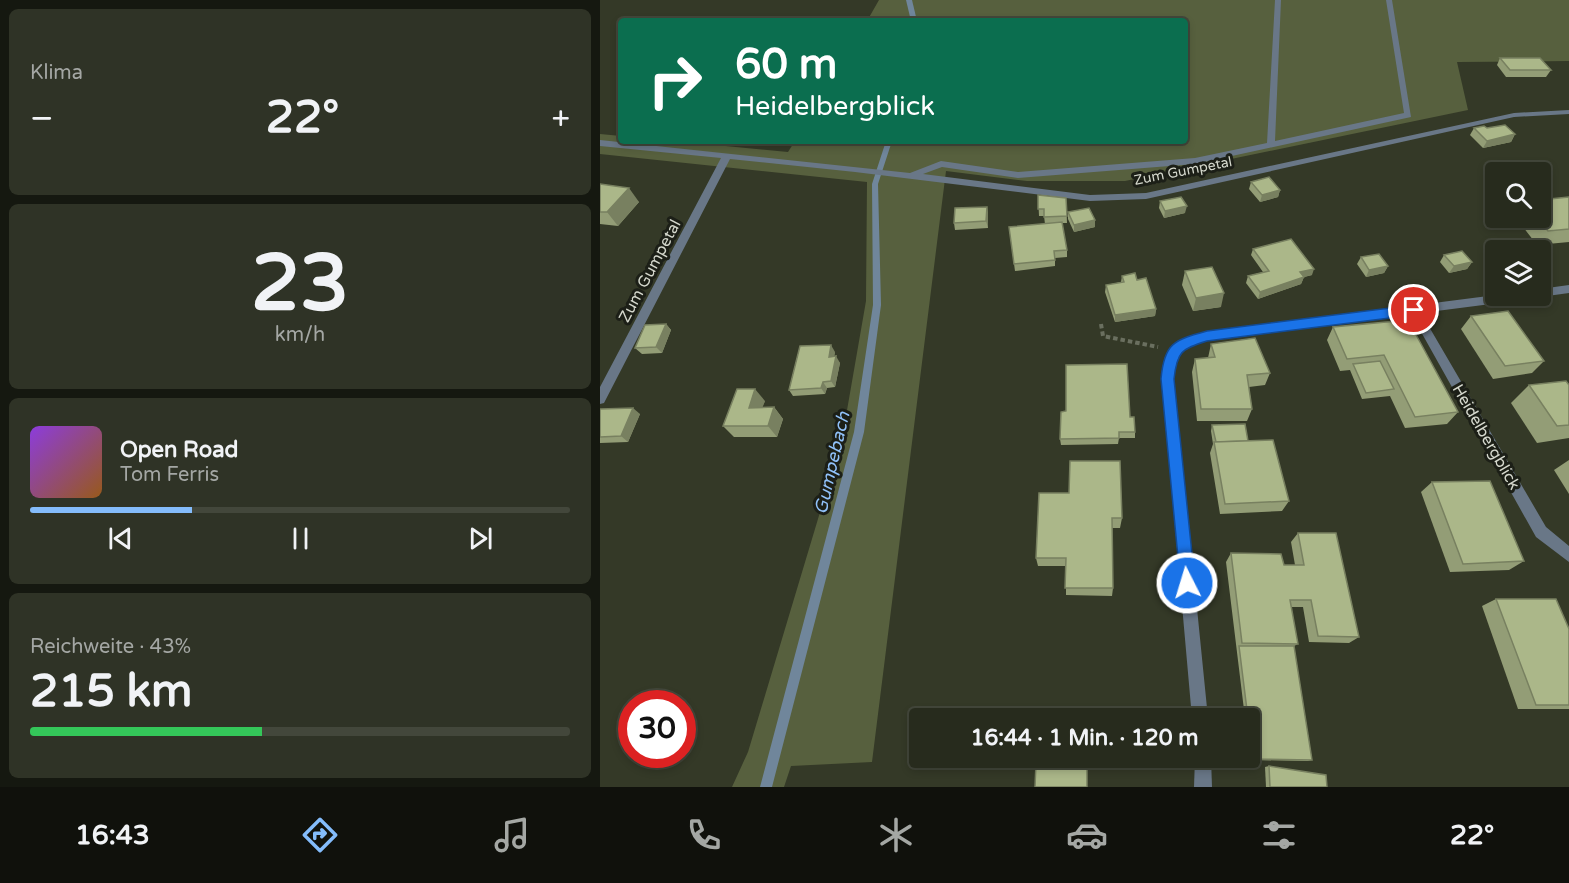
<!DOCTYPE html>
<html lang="de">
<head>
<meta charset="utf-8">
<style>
  :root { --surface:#272b1d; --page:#2f3326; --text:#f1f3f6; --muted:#a4a7a4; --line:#43473b; --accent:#84bcfb }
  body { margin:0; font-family:"Varela Round",sans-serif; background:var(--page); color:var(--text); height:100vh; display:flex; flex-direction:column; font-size:22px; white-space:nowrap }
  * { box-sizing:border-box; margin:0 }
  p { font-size:20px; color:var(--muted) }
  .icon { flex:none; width:33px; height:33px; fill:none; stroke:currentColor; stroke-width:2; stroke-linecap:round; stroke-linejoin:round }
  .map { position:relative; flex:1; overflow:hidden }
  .drawer { display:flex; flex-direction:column; gap:9px; padding:9px; background:#151810; width:600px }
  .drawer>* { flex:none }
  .top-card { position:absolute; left:18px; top:18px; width:570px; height:126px; border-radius:6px; box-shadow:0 3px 9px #0003,0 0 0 2px var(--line); background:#0b6e4f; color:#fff; overflow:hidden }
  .tools { position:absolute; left:885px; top:162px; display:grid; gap:12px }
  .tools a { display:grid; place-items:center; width:66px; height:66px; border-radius:6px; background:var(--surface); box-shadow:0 3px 9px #0003,0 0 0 2px var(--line); font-size:30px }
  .speed { position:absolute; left:18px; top:690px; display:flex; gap:12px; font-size:30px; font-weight:700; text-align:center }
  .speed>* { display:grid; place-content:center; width:78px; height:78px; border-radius:50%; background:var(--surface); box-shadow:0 3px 9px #0003,0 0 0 2px var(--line); line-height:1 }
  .speed .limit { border:9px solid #d22; background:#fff; color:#111 }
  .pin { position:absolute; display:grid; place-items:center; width:51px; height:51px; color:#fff; margin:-26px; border:3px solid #fff; border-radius:50%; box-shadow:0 2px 6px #0007 }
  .me { position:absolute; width:66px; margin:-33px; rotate:355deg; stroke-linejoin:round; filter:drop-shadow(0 0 4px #0008) }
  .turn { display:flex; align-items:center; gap:21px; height:126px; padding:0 18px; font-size:27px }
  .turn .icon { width:78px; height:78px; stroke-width:2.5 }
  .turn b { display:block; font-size:42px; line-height:51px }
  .big { font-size:45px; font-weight:700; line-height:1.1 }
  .drawer .tile { flex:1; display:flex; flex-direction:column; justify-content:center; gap:9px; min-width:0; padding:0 21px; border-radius:9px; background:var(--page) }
  .drawer .dial { align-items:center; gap:0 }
  .dial b { font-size:78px; line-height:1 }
  .song { display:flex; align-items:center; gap:18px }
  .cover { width:72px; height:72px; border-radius:9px; background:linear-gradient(135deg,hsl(270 70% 55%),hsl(30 70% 35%)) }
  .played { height:6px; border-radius:3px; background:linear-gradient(90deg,var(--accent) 30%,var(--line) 30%) }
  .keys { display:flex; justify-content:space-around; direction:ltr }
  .heat { display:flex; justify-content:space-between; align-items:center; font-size:33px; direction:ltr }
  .charge { height:9px; border-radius:4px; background:linear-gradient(90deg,#34c759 43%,var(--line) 0) }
  .trip { position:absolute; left:309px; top:708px; width:351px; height:60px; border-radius:6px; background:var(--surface); box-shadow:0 3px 9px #0003,0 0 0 2px var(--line); font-weight:700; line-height:60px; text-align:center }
  .menu { display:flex; height:96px; justify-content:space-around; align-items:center; background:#10110c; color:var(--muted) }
  .menu .icon { width:42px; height:42px }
  .menu .current { color:var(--accent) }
  .menu b { font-size:27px; color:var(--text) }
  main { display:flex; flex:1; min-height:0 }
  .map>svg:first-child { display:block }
  .green { fill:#57603e }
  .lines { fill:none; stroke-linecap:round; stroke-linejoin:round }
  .stream { fill:#70869b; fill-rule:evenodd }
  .path { stroke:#6a6f5f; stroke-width:4; stroke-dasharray:4.5 3; stroke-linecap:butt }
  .lane { fill:#697787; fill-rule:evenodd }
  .street { fill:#697787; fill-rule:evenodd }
  .wall { fill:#939d76 }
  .shaded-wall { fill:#788060 }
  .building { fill:#abb789; stroke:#788060; stroke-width:1.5 }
  .route { fill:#1a73e8; stroke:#114b97; stroke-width:1.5 }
  .labels { text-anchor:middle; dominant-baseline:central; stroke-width:6; stroke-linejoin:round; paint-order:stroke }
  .far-street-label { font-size:14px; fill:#d5d8cd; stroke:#1c1f17 }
  .street-label { font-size:16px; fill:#d5d8cd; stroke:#1c1f17 }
  .water-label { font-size:18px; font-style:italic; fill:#91c2fa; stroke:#1c1f17 }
</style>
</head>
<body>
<main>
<section class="drawer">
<div class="tile"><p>Klima</p>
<div class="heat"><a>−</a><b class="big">22°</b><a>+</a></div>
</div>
<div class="tile dial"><b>23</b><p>km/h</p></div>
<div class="tile">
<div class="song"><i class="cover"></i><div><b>Open Road</b><p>Tom Ferris</p></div></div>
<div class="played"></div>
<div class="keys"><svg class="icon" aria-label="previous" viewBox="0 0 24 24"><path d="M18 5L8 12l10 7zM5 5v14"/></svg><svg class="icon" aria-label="pause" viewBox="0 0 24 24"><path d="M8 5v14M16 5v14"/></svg><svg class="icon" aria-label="next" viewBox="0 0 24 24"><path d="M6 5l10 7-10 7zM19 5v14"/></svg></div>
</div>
<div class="tile"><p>Reichweite · 43%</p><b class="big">215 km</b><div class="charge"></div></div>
</section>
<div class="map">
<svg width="969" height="787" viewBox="0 0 969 787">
  <rect width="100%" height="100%" fill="#343927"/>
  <polygon class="green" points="279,0 969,0 969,61 857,62 868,110 525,181 427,181 346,171 272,762 191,766 184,787 132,787 148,752 242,439 266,301 267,182 0,154 0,134 21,136 21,141 74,141 188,152 195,141 585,141 585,21 267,21"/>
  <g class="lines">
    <g class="stream">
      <polygon points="306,0 312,0 317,21 311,21"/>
      <polygon points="286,141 292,141 278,184 281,305 264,432 172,787 160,787 254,432 273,305 272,184"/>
    </g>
    <polyline class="path" points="501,324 503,336 558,347"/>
    <polygon class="lane" points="675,0 681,0 675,141 804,113 786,0 792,0 811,117 595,164 418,178 342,167 323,174 490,195 546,193 914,113 969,110 969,114 914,117 546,199 490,201 255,172 130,159 4,403 0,404 0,387 121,158 0,146 0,140 310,173 341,161 418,172 595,158 667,143"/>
    <g class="street">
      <polygon points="969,285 969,293 940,297 936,296 940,296 940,289"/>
      <path d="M 896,295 L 927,296 L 922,300 L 821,313 L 946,527 L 969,546 L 969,562 L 936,537 L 811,314 L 607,340 C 582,348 576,352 574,379 L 608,718 L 592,718 L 562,379 C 566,345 576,341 607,332 Z"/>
      <polygon points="595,758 611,758 612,787 594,787"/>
    </g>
  </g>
  <g class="wall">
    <polygon points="900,58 951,70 946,77 906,77 897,65"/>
    <polygon points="874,128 915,134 911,142 883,148 870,135"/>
    <polygon points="651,182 680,190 678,197 660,202 649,189"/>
    <polygon points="0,184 39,202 18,226 0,224"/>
    <polygon points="438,195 466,198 467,223 462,223 467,250 467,257 455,258 455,266 415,271 409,227 445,224 444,216 439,216"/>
    <polygon points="969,197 969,242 937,245 916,218 940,218"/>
    <polygon points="560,201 585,213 564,218 559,208"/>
    <polygon points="387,207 388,214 388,228 355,230 354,223"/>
    <polygon points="468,212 495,227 474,232 468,219"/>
    <polygon points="653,249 712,275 704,277 701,284 658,299 646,283 648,276 663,272 651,255"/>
    <polygon points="844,255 872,262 867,269 849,273 840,262"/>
    <polygon points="761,257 788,266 784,273 766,277 757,264"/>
    <polygon points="585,271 621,307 593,311 582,285"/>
    <polygon points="522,276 537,280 556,309 555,316 515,322 505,292 506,285 521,282"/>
    <polygon points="871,316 944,361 932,373 893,379 861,329"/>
    <polygon points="808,320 858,412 847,424 805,428 790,396 762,399 750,370 740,371 727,340 733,327"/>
    <polygon points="66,324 71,330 62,353 42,354 35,348"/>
    <polygon points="611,344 670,373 665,385 649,387 652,409 647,421 597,421 592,372 595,359 608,358"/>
    <polygon points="235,352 234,357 240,363 235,387 227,388 225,394 193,396 189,390"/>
    <polygon points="929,385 969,385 969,438 937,443 911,403"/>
    <polygon points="165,401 162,407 174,407 183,419 177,437 134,437 123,426"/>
    <polygon points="0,409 40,414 28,442 0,443"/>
    <polygon points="530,417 535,432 535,438 519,438 518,444 461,445 460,439"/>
    <polygon points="612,425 648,441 689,501 682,511 620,514 610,453 613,444 611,431"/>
    <polygon points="969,460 969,494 954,470"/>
    <polygon points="832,482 924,561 909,570 850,572 821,492"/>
    <polygon points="439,493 522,518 520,528 512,528 513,588 512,596 466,595 466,566 438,566 436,558"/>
    <polygon points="698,533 759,637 749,643 709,642 703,607 691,607 698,644 694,646 712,760 708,761 650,760 650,718 645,718 626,562 631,553 684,565 695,565 691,542"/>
    <polygon points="896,599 969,629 969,709 918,709 882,606"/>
    <polygon points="669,766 727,787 666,787 665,767"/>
  </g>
  <g class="shaded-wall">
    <polygon points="915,134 911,142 883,148 887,141"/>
    <polygon points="29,188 39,202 18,226 7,212"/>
    <polygon points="680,190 678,197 660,202 662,195"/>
    <polygon points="587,206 585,213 564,218 565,211"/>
    <polygon points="387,207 388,214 388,228 386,221"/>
    <polygon points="495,220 495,227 474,232 474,225"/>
    <polygon points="872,262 867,269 849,273 854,266"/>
    <polygon points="788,266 784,273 766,277 769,270"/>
    <polygon points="714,269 712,275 704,277 701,284 658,299 660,292 700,272"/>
    <polygon points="624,293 621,307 593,311 596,298"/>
    <polygon points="556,309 555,316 515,322 515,315"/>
    <polygon points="66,324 71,330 62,353 56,347"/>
    <polygon points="231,345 235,352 232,363 229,357"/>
    <polygon points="236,356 240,363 235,387 231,381"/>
    <polygon points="223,382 227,388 225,394 221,388"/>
    <polygon points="155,389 165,401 158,419 149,408"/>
    <polygon points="174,407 183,419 177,437 168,426"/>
    <polygon points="33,408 40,414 28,442 21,436"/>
  </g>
  <g class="building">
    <polygon points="900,58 940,58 951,70 910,70"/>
    <polygon points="905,125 915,134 887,141 874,128 884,126 887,128"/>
    <polygon points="669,177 680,190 662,195 651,182"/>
    <polygon points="0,184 29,188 7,212 0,212"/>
    <polygon points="438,195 466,198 467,216 444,217 444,209 438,209"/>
    <polygon points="581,197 587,206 565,211 560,201"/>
    <polygon points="969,197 969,229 948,231 937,218 940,218 940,200"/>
    <polygon points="387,207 386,221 354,223 355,208"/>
    <polygon points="489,208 495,220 474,225 468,212"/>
    <polygon points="462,222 467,250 454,251 455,260 414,264 409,227"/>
    <polygon points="691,239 714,269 700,272 704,277 660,292 648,276 669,271 653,249"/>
    <polygon points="862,251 872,262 854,266 844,255"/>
    <polygon points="779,254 788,266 769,270 761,257"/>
    <polygon points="612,267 624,293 596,298 585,271"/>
    <polygon points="535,273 537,280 546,278 556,309 515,315 506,285 524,282 522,276"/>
    <polygon points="908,311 944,361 905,366 871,316"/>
    <polygon points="808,320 858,412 815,417 784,355 747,359 733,327"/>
    <polygon points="66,324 56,347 35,348 45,325"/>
    <polygon points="655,338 670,373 647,375 652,409 601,409 595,359 615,357 611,344"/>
    <polygon points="231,345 229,357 236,356 231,381 223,382 221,388 189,390 200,346"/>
    <polygon points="780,361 794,389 766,393 753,364"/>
    <polygon points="527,364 530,417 534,417 535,432 519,432 519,438 460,439 461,412 466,411 466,365"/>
    <polygon points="966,381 969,385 969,425 957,426 929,385"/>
    <polygon points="137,389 155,389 149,408 174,407 168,426 123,426"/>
    <polygon points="33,408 21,436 0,437 0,409"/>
    <polygon points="645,424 648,441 616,442 612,425"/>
    <polygon points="673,440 689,501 625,504 614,442"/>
    <polygon points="470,461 520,461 522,518 512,518 513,588 465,588 466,558 436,558 439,493 469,493"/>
    <polygon points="890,481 924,561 863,564 832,482"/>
    <polygon points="698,533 736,533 759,637 718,636 711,600 690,600 698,644 642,643 631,553 681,554 684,565 704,565"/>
    <polygon points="896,599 956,599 969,629 969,705 936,705"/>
    <polygon points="639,646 694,646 712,760 653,759 650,728 650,718 648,718"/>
    <polygon points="436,763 487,763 487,787 435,787"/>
    <polygon points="669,766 726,775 727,787 670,787"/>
  </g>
  <path class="route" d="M 814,305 L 820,310 L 814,315 L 607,341 C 581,349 577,352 574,379 L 595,583 L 593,589 L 587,591 L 581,589 L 561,379 C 564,343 574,340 607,331 Z"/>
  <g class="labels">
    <g class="far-street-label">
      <text transform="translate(583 171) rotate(-11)">Zum Gumpetal</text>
    </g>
    <g class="street-label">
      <text transform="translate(50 271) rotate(-62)">Zum Gumpetal</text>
      <text transform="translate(886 437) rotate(60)">Heidelbergblick</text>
    </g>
    <g class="water-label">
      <text transform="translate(232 463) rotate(-77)">Gumpebach</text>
    </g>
  </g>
</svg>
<div class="tools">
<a><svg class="icon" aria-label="search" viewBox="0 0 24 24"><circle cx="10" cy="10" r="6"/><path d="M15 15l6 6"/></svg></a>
<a><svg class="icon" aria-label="layers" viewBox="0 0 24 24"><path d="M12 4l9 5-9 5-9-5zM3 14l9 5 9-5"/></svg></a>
</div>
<div class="speed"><div class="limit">30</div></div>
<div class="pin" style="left:814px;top:310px;background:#d93025"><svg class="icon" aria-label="arrive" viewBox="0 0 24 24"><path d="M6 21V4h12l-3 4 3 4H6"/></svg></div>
<svg class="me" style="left:587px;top:583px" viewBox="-20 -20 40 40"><circle r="17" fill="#1a73e8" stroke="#fff" stroke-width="3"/><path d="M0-11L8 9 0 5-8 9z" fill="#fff"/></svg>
<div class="trip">16:44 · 1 Min. · 120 m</div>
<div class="top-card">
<div class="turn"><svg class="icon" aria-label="right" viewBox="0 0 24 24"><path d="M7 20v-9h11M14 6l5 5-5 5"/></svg><div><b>60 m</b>Heidelbergblick</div></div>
</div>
</div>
</main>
<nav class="menu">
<b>16:43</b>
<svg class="icon current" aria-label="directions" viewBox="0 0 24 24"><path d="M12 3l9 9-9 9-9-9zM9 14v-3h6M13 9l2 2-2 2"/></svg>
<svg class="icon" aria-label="music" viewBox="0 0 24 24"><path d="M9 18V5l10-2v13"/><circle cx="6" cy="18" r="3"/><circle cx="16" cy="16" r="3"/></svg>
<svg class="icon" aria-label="phone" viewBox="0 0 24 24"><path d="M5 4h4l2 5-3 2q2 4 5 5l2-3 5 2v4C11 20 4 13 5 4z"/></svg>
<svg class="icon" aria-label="climate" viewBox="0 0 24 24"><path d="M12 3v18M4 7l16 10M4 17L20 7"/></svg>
<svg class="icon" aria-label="car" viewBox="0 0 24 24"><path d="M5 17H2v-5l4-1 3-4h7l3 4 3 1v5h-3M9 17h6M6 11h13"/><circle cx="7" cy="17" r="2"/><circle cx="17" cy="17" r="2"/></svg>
<svg class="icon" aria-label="filters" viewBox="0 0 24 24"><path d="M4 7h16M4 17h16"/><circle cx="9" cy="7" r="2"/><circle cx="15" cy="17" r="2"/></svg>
<b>22°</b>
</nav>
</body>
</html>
